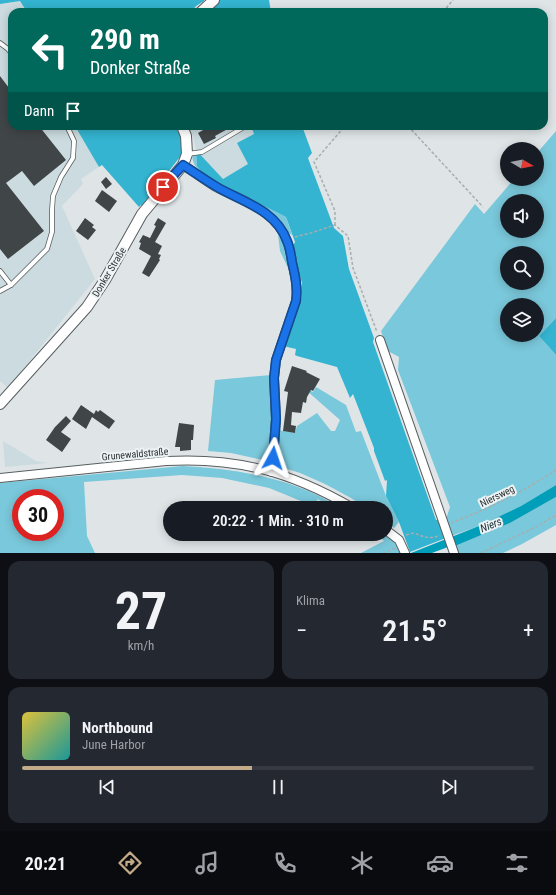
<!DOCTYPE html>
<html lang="de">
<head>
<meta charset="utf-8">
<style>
  :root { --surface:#171b24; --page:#242831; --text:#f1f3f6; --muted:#9ea1a6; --line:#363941; --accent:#c3ab8a }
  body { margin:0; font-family:"Roboto Condensed",sans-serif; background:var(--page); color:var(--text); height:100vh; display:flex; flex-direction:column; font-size:15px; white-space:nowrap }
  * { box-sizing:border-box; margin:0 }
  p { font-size:13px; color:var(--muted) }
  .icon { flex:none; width:22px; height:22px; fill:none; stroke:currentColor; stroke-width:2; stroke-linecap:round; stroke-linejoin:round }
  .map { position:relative; height:553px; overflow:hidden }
  .side { display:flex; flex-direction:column; gap:8px; padding:8px; background:#0d0f14; flex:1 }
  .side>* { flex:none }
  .top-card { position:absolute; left:8px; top:8px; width:540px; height:122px; border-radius:12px; box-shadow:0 2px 10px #0003; background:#00695c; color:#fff; overflow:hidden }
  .needle { width:26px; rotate:100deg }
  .controls { position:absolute; left:500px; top:142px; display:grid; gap:8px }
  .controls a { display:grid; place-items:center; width:44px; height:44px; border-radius:50%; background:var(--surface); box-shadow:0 2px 10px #0003; font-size:20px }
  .speed { position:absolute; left:12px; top:489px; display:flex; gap:8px; font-size:20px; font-weight:700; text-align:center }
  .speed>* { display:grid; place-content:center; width:52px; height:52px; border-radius:50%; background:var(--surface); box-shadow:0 2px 10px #0003; line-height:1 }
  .speed .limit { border:6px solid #d22; background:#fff; color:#111 }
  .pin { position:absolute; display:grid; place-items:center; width:34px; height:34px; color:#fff; margin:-17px; border:2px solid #fff; border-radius:50%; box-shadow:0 1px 4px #0007 }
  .me { position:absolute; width:44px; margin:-22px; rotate:5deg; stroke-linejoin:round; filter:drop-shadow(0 0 3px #0008) }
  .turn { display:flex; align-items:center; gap:14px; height:84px; padding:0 16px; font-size:18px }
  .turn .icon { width:52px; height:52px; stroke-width:2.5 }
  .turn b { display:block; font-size:28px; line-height:34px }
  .then { display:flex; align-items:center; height:38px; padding:0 16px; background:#0003; gap:8px; font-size:15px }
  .big { font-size:30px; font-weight:600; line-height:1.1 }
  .side .card { flex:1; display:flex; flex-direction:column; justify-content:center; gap:6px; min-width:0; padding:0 14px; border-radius:12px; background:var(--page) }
  .side .dial { align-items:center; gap:0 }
  .dial b { font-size:52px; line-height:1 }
  .song { display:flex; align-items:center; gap:12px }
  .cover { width:48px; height:48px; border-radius:6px; background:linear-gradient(135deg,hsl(50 70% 55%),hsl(180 70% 35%)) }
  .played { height:4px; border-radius:2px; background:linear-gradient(90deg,var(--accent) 45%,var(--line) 45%) }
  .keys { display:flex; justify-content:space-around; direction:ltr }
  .heat { display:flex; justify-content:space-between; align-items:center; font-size:22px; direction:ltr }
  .side .tiles { flex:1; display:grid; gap:8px; grid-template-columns:1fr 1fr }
  .card:last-child { grid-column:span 2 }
  .trip { position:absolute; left:163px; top:501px; width:230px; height:40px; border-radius:20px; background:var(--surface); box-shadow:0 2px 10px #0003; font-weight:600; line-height:40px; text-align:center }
  .dock { display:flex; height:64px; justify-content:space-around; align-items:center; background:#090b0e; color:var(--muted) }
  .dock .icon { width:28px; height:28px }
  .dock .on { color:var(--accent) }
  .dock b { font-size:18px; color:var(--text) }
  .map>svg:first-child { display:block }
  .built { fill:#cbdbdf }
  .green { fill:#7ac8db; fill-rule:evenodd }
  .forest { fill:#34b4d0 }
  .water { fill:#019eb9 }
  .building { fill:#404547 }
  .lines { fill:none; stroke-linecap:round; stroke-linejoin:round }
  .service-casing { stroke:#585e60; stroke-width:5.5 }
  .minor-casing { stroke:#585e60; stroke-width:10 }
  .tertiary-casing { stroke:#585e60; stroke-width:12 }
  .path { stroke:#a8adae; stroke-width:1.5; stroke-dasharray:3 2; stroke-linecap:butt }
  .service { stroke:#fff; stroke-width:4 }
  .minor { stroke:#fff; stroke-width:8 }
  .tertiary { stroke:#fff; stroke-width:10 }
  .route-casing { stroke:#114b97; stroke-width:10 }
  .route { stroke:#1a73e8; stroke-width:7 }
  .labels { text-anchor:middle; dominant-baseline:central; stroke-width:4; stroke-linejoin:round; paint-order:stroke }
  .street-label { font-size:10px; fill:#2f3232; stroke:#ecf3f5 }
  .water-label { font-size:11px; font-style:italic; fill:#182e33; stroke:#ecf3f5 }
</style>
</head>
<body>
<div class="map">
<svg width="556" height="553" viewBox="0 0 556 553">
  <rect width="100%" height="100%" fill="#dfe5e7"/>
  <g class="built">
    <polygon points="20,1 27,12 12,12 12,126 75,126 99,167 81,179 83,184 62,206 95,279 8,388 0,381 0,4"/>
    <polygon points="187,126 251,126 254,133 249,164 223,179 196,150 193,136"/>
    <polygon points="3,441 36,461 48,463 5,467"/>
  </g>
  <g class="green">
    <path d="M 556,131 L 556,318 L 539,336 L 556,355 L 556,485 L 521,506 L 479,526 L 451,536 L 446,519 L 450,507 L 398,370 L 399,357 L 388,351 L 381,331 L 475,204 L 484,214 L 514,179 L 537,179 L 537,153 ZM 507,201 L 537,201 L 537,231 L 507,231 ZM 507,253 L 537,253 L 537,283 L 507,283 ZM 507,305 L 537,305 L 537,335 L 507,335 Z"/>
    <path d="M 196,150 L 197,166 L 204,176 L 286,217 L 292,235 C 282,231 277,218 268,212 C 254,201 186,176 193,155 C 194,153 195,152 196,150 Z"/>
    <polygon points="277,226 285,239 295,283 280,251"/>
    <polygon points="279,341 280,342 270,456 263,460 231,453 208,451 215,380 271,375 271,370"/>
    <polygon points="305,387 313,392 316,387 346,405 356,432 361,431 386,496 399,522 394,528 386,522 386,508 366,508 351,498 325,484 300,473 278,466 275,463 278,430 295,433 297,426 317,413 331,431 335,431 340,420 306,390"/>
    <path d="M 183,466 C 238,469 293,478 341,508 L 336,508 L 317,499 L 318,508 L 269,488 L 222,478 L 182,475 L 84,482 L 87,536 L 95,553 L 0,553 L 0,483 ZM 21,498 L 55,498 L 55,532 L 21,532 Z"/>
    <polygon points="556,497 556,525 522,544 503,553 457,553 455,546 510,523"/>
    <path d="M 376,534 C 391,534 394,541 401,553 L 361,553 L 384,541 Z"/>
  </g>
  <g class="forest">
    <polygon points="0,0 204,0 204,1 196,6 191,12 27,12 20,1 0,4"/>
    <polygon points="220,0 269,0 271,12 210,12"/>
    <polygon points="75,126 178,126 182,132 183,153 142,206 141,205 139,207 102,165 99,167"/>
    <polygon points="251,126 302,126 312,153 308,158 334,228 343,236 349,269 374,338 373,342 436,520 446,519 451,536 410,552 399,522 386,496 387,480 385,481 374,451 374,448 353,394 350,398 337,367 297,356 295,355 296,349 283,346 302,297 302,283 294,258 292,248 295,242 286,217 204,176 197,166 196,150 223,179 248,164 237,143 254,134"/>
    <polygon points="556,318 556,355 539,336"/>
  </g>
  <polygon class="water" points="556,485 556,497 510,523 455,546 448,547 432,553 411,553 479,526 521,506"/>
  <g class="building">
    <polygon points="0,76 12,92 12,126 39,126 66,160 34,186 22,171 6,183 44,231 8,259 0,249"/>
    <polygon points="210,126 233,126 215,136 216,138 204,144 198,133"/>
    <polygon points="106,177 112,184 106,189 101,182"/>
    <polygon points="102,190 117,201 109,212 95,201"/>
    <polygon points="85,218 94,225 92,227 96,230 88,240 76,231"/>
    <polygon points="158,218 166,223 155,242 162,246 158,254 161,255 159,259 160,260 149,277 142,273 151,256 139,249 141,243 139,242 143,235 150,238 156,226 154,225"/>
    <polygon points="292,366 307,371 306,372 320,379 313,391 311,390 307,397 306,403 303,402 301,413 292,412 291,425 296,426 295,433 283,431 288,392 284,391"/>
    <polygon points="81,405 94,414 96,410 98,412 100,410 115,421 109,429 92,417 86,429 72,419"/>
    <polygon points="66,416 71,421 61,432 71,439 62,452 46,440 55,427"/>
    <polygon points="179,423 194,425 193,440 191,440 191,450 180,451 180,447 175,447"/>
  </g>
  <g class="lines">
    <defs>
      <g id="service">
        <polyline points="0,43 8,49 12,54"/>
        <polyline points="187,154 202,152 244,127"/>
        <polyline points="0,271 11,285"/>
        <polyline points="0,291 11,285 47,249 52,232 52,210 53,196 61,177 73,158 74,141 67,126"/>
      </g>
      <g id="minor">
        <path d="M 183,165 C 194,172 205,180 216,187 C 243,202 276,210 287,241 C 290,247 291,255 292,262 C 295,275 298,288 296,301 L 276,360 L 274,378 L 276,419 L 272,472"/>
        <polyline points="380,340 454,553"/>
        <path d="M 0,478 L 166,461 C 237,457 291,472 353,508"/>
        <polyline points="386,530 399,540 405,553"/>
      </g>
      <g id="tertiary">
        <polyline points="201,12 214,0"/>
        <polyline points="0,404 87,307 105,280 142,214 183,165 187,154 186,136 182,126"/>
      </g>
    </defs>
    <use href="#service" class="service-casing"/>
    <use href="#minor" class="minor-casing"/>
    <use href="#tertiary" class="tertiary-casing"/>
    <g class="path">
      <polyline points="443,12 453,0"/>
      <polyline points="408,126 483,207"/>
      <polyline points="335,225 335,211 314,162 345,126"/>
      <polyline points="295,237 311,233 335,225 348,236 353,268 377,332"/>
      <path d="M 451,523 C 488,509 523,492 556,470"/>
      <path d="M 406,535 L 414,533 C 424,537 430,540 440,535"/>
      <polyline points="383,553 395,548"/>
      <polyline points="481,553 536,527 556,515"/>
    </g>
    <use href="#service" class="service"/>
    <use href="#minor" class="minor"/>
    <use href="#tertiary" class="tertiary"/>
  </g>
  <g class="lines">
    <defs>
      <path id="route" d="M 163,187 L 183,165 C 194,172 205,180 217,187 C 243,202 276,210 287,241 C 290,248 291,255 292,262 C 295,275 298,288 296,301 L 276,360 L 274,378 L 276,419 L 273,458"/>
    </defs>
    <use href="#route" class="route-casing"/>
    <use href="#route" class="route"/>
  </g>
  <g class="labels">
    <g class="street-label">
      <text transform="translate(109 272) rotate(-59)">Donker Straße</text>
      <text transform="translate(135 454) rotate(-5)">Grunewaldstraße</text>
      <text transform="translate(497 496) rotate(-26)">Niersweg</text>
    </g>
    <g class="water-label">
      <text transform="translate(491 525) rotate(-22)">Niers</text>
    </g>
  </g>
</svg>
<div class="controls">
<a><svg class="needle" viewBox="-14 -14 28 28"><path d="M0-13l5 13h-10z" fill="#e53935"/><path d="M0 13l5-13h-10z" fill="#9ea1a6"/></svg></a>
<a><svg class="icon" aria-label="sound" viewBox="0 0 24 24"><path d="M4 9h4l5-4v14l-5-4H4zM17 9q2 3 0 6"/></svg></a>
<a><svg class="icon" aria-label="search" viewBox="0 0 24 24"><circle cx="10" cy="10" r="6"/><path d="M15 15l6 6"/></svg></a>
<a><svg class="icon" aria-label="layers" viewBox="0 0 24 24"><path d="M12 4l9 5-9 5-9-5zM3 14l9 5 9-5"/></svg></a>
</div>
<div class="speed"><div class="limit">30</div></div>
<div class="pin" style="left:163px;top:187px;background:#d93025"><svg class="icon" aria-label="arrive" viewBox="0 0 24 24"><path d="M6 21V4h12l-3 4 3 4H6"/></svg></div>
<svg class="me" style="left:273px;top:458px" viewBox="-20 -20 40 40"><path d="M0-17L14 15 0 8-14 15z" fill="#1a73e8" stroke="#fff" stroke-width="4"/></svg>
<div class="trip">20:22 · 1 Min. · 310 m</div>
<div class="top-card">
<div class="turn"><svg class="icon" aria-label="left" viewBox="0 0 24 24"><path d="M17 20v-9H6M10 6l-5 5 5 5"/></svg><div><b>290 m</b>Donker Straße</div></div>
<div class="then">Dann<svg class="icon" aria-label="arrive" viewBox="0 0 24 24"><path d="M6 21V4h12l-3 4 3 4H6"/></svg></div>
</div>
</div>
<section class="side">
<div class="tiles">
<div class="card dial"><b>27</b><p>km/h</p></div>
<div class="card"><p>Klima</p>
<div class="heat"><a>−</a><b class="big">21.5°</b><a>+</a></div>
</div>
<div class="card">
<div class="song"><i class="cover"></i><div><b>Northbound</b><p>June Harbor</p></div></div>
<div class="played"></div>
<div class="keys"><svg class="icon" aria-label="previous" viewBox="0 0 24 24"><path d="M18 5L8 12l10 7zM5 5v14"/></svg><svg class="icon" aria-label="pause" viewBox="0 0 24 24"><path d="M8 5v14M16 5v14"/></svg><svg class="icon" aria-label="next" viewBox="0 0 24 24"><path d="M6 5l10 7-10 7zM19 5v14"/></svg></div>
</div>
</div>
</section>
<nav class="dock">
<b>20:21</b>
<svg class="icon on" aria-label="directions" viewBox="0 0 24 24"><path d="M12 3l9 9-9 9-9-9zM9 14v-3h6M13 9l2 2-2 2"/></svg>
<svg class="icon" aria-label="music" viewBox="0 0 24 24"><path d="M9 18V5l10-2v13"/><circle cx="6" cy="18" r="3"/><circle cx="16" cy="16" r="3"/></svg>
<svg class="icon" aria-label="phone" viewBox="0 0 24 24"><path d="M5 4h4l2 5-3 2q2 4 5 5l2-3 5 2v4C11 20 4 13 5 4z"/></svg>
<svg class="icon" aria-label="climate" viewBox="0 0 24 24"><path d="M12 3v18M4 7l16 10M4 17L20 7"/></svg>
<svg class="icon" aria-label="car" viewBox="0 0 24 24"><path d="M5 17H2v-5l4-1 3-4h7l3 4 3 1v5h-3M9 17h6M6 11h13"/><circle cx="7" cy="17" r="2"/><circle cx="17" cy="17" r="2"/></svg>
<svg class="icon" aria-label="filters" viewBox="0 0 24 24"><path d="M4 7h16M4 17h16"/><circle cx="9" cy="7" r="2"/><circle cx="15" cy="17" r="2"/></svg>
</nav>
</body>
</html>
